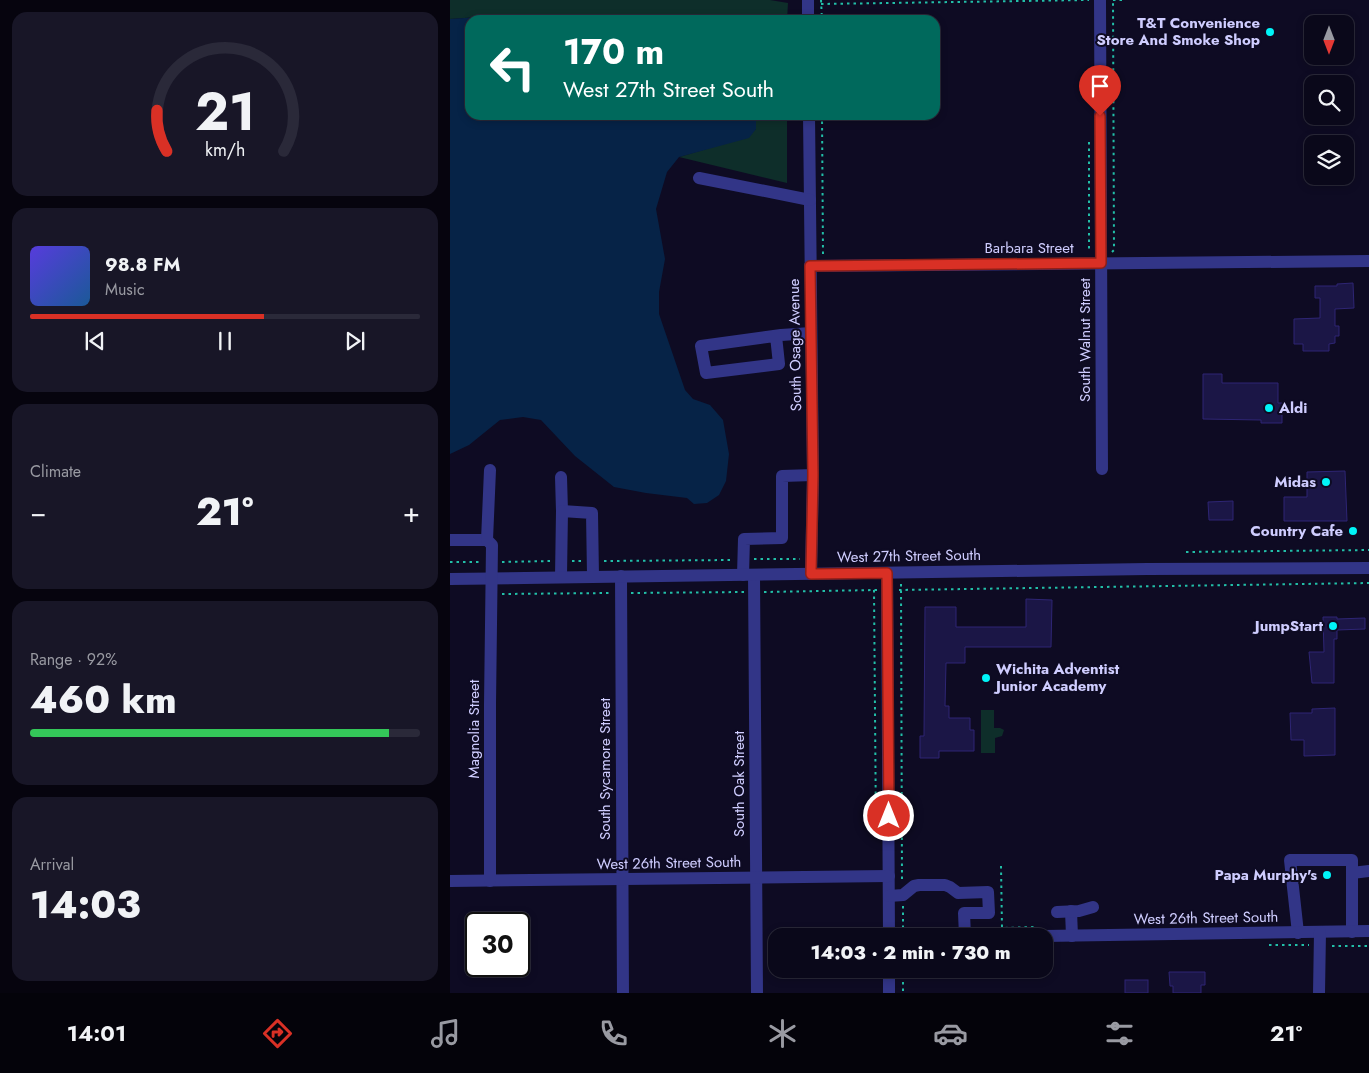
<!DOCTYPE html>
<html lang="en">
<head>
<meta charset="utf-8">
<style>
  :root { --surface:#0a081a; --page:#181627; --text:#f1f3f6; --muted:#999aa2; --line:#2a2939; --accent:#d93025 }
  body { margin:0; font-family:Jost,sans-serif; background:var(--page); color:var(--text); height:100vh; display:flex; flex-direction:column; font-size:19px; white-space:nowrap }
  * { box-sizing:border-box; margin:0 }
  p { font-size:16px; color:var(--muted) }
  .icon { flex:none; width:28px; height:28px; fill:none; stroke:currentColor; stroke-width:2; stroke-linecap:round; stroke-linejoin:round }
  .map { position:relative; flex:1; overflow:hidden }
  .sheet { display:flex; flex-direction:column; gap:12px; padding:12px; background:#06040e; width:450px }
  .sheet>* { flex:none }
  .banner { position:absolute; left:15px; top:15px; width:475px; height:105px; border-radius:15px; box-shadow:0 2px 8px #0003,0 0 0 1px var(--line); background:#00695c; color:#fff; overflow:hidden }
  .needle { width:32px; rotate:180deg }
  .controls { position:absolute; left:854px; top:15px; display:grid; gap:10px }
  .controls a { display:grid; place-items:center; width:50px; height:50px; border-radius:10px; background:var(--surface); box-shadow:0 2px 8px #0003,0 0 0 1px var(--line); font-size:25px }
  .speed { position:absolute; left:15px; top:912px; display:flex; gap:10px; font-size:25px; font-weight:700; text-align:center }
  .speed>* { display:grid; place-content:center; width:65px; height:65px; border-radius:50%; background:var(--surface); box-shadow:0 2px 8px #0003,0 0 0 1px var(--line); line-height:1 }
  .speed .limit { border:2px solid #111; border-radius:8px; background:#fff; color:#111 }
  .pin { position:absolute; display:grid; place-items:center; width:42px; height:42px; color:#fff; margin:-51px -21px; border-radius:50% 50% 50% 0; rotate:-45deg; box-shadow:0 0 5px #0007 }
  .pin .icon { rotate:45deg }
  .me { position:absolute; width:55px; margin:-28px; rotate:0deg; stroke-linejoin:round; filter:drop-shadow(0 0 4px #0008) }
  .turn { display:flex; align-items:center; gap:18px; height:105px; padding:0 15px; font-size:22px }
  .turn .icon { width:65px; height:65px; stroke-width:2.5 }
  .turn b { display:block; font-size:35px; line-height:42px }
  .big { font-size:38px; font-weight:800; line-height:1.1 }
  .sheet .card { flex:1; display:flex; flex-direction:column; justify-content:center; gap:8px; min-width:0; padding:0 18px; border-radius:15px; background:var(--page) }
  .sheet .dial { align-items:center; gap:0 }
  .dial svg { height:130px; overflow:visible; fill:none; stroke:var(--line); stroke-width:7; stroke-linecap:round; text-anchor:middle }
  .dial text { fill:var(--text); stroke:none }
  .song { display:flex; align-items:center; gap:15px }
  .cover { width:60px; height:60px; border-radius:8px; background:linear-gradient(135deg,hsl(250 70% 55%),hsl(210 70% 35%)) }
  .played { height:5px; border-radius:2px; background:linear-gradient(90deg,var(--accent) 60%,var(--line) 60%) }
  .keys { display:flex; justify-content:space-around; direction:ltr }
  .heat { display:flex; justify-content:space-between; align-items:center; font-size:28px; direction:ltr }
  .charge { height:8px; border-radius:4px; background:linear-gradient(90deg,#34c759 92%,var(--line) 0) }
  .trip { position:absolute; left:318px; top:928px; width:285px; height:50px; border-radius:15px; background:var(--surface); box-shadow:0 2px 8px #0003,0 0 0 1px var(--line); font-weight:800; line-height:50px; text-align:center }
  .tabs { display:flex; height:80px; justify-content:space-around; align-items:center; background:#04030a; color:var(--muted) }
  .tabs .icon { width:35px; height:35px }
  .tabs .selected { color:var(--accent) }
  .tabs b { font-size:22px; color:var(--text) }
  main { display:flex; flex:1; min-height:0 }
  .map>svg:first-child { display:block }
  .green { fill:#0e2e2a }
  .water { fill:#062347 }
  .building { fill:#1b1646; stroke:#2e2574 }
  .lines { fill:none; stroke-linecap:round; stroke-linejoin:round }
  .path { stroke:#22bfa8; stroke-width:2; stroke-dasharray:2.5 4; stroke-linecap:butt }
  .minor { stroke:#323587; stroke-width:12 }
  .route-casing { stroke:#8d1f18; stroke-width:12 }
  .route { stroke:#d93025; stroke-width:9 }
  .poi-dot { fill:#00f4f8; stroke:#0e0b23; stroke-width:2 }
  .labels { text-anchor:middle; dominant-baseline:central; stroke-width:4; stroke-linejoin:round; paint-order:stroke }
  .poi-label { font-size:15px; font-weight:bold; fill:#cfcdff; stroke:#0e0b23; text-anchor:end }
  .street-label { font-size:15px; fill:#cfcdff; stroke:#0e0b23 }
</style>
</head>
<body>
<main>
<section class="sheet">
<div class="card dial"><svg viewBox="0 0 100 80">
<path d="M14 69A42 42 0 1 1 86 69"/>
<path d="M14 69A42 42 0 0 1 8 44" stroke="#d93025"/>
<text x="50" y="56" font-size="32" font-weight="700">21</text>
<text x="50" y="72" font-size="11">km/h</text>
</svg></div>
<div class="card">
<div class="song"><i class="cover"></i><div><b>98.8 FM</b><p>Music</p></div></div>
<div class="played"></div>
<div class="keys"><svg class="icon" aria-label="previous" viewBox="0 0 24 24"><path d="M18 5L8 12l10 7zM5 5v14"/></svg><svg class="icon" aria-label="pause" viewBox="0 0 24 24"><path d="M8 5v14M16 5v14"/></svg><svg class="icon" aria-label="next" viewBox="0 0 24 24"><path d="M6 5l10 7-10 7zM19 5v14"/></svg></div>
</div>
<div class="card"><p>Climate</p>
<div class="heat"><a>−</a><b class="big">21°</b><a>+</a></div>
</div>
<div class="card"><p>Range · 92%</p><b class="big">460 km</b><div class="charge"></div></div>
<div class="card"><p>Arrival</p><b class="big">14:03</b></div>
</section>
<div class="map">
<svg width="919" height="993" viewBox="0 0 919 993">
  <rect width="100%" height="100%" fill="#0e0b23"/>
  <g class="green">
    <polygon points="0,0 320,0 338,3 337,20 259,20 237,15 59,15 0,19"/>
    <polygon points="306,115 337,115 337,183 229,157 263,147 306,129"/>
    <polygon points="531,710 544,710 544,728 550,728 554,730 552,736 545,738 545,753 531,753"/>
  </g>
  <polygon class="water" points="59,15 237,15 259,20 20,20 20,115 306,115 306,129 299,138 229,157 217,172 206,209 215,259 209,292 209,314 235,390 243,399 260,405 273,420 279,454 276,481 269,495 257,503 244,504 237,498 196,493 164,487 125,456 91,420 73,417 50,420 19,445 0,454 0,19"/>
  <g class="building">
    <polygon points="903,283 904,308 885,309 885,326 889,326 889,336 885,336 885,343 879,344 879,351 853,351 853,344 844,344 844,319 870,318 870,298 865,298 865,286 887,286 887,284"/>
    <polygon points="753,374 772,374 772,383 828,383 828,403 832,403 832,423 811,423 811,420 753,419"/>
    <polygon points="895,471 897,521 834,521 834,497 857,497 857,472"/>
    <polygon points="783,501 783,520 759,520 758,502"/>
    <polygon points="576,599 602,600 601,647 515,647 515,663 496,663 495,706 499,706 499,718 520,718 520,730 524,730 524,751 489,751 489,758 470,758 470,736 474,736 475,607 506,607 506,627 576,627"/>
    <polygon points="873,617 887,617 887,619 915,618 915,629 887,630 887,639 884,639 884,683 862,683 859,652 874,652"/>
    <polygon points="885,708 885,755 854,756 854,740 841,740 840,713 862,713 862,709"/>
    <polygon points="719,972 755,972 755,985 751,985 751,993 723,993 723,986 720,986"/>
    <rect x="675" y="980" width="23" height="13"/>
  </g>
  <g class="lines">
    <g class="path">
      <polyline points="371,0 372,20"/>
      <polyline points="663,0 675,0"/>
      <polyline points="371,4 639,0"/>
      <polyline points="372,115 373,255"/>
      <polyline points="639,142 639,252"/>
      <polyline points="662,252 664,250 663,0"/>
      <polyline points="736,552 919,550"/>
      <polyline points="304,559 350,559"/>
      <polyline points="122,561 132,561"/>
      <polyline points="154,561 282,560"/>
      <polyline points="0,562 32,562"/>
      <polyline points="52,562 100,561"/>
      <polyline points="451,584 452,881"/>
      <polyline points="424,590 426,833"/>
      <polyline points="449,590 919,583"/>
      <polyline points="314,592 427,590"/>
      <polyline points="181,593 294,592"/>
      <polyline points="52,594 159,593"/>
      <polyline points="551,866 552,928 587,927"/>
      <polyline points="453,906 453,936"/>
      <polyline points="819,945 859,945"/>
      <polyline points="882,946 919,946"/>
      <polyline points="453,969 453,993"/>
    </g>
    <g class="minor">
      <polyline points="358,0 358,20"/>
      <polyline points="650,0 652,469"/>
      <polyline points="359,115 363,475 361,574"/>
      <polyline points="249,178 360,200"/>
      <polyline points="360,266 919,261"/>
      <polyline points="326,336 329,364 256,373 251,346 331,335 361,333"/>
      <polyline points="111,477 112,511"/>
      <polyline points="0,540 37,540"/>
      <polyline points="437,573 439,936"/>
      <polyline points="293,575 294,539 332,538 332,476 363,475"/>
      <polyline points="304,575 307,993"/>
      <polyline points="111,576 112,511 142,513 143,576"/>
      <polyline points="171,576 173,993"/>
      <polyline points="0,579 697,569 919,568"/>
      <polyline points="902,873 919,871"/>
      <polyline points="0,881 439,876"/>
      <polyline points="40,881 40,704 42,545 37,540 40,470"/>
      <polyline points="439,896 453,895 464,886 469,885 495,885 500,887 508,893 538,892 539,913 514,913 515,936"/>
      <polyline points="621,911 622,936"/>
      <polyline points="607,912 629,911 643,907"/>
      <polyline points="848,933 840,860 902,860 902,932"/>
      <polyline points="594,936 919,931"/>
      <polyline points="439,969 439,993"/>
      <polyline points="869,993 870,932"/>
    </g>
  </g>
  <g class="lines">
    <defs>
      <polyline id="route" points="439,816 437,573 361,574 363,475 360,266 651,263 650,116"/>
    </defs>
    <use href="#route" class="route-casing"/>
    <use href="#route" class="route"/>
  </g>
  <g class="poi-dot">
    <circle cx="820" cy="32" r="5"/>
    <circle cx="819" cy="408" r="5"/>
    <circle cx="876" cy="482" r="5"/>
    <circle cx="903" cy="531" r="5"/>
    <circle cx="883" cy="626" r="5"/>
    <circle cx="536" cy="678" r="5"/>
    <circle cx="877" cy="875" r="5"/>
  </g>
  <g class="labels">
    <g class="poi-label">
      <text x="810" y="23">T&amp;T Convenience<tspan x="810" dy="17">Store And Smoke Shop</tspan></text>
      <text x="829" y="408" text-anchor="start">Aldi</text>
      <text x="866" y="482">Midas</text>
      <text x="893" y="531">Country Cafe</text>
      <text x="873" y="626">JumpStart</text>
      <text x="546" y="669" text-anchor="start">Wichita Adventist<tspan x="546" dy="17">Junior Academy</tspan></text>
      <text x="867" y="875">Papa Murphy's</text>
    </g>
    <g class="street-label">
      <text x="579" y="248">Barbara Street</text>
      <text transform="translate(635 340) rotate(-90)">South Walnut Street</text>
      <text transform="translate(345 345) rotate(-91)">South Osage Avenue</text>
      <text transform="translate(459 556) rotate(-1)">West 27th Street South</text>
      <text transform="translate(24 729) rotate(-90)">Magnolia Street</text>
      <text transform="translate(155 769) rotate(-90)">South Sycamore Street</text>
      <text transform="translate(289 784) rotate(-90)">South Oak Street</text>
      <text transform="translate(219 863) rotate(-1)">West 26th Street South</text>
      <text transform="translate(756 918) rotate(-1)">West 26th Street South</text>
    </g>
  </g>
</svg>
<div class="controls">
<a><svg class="needle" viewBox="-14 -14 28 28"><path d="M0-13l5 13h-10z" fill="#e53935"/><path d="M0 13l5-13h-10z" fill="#999aa2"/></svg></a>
<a><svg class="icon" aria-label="search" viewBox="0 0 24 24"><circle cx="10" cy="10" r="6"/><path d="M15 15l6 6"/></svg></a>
<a><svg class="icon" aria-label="layers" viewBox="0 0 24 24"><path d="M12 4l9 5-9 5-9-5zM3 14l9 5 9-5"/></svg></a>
</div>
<div class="speed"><div class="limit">30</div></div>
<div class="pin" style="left:650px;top:116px;background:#d93025"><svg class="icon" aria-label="arrive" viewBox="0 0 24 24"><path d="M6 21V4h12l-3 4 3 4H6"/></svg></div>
<svg class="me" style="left:439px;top:816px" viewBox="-20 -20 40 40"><circle r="17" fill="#d93025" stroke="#fff" stroke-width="3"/><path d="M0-11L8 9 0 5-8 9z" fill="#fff"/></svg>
<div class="trip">14:03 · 2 min · 730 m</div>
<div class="banner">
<div class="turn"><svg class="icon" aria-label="left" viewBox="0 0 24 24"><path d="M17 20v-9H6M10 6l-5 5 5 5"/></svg><div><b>170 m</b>West 27th Street South</div></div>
</div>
</div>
</main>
<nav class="tabs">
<b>14:01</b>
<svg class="icon selected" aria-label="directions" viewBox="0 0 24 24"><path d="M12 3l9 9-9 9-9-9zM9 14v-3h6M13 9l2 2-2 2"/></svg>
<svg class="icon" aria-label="music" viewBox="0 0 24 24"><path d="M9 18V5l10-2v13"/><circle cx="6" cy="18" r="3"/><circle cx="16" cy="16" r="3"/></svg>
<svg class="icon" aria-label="phone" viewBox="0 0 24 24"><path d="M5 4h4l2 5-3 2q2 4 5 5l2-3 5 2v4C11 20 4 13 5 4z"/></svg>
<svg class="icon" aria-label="climate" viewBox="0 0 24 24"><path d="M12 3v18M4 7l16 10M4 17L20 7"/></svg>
<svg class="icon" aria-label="car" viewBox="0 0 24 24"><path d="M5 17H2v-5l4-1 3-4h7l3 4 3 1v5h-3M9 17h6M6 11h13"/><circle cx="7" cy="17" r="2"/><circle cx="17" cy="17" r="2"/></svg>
<svg class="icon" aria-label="filters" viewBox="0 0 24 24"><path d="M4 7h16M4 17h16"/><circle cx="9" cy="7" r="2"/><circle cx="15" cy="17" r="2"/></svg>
<b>21°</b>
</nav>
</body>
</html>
